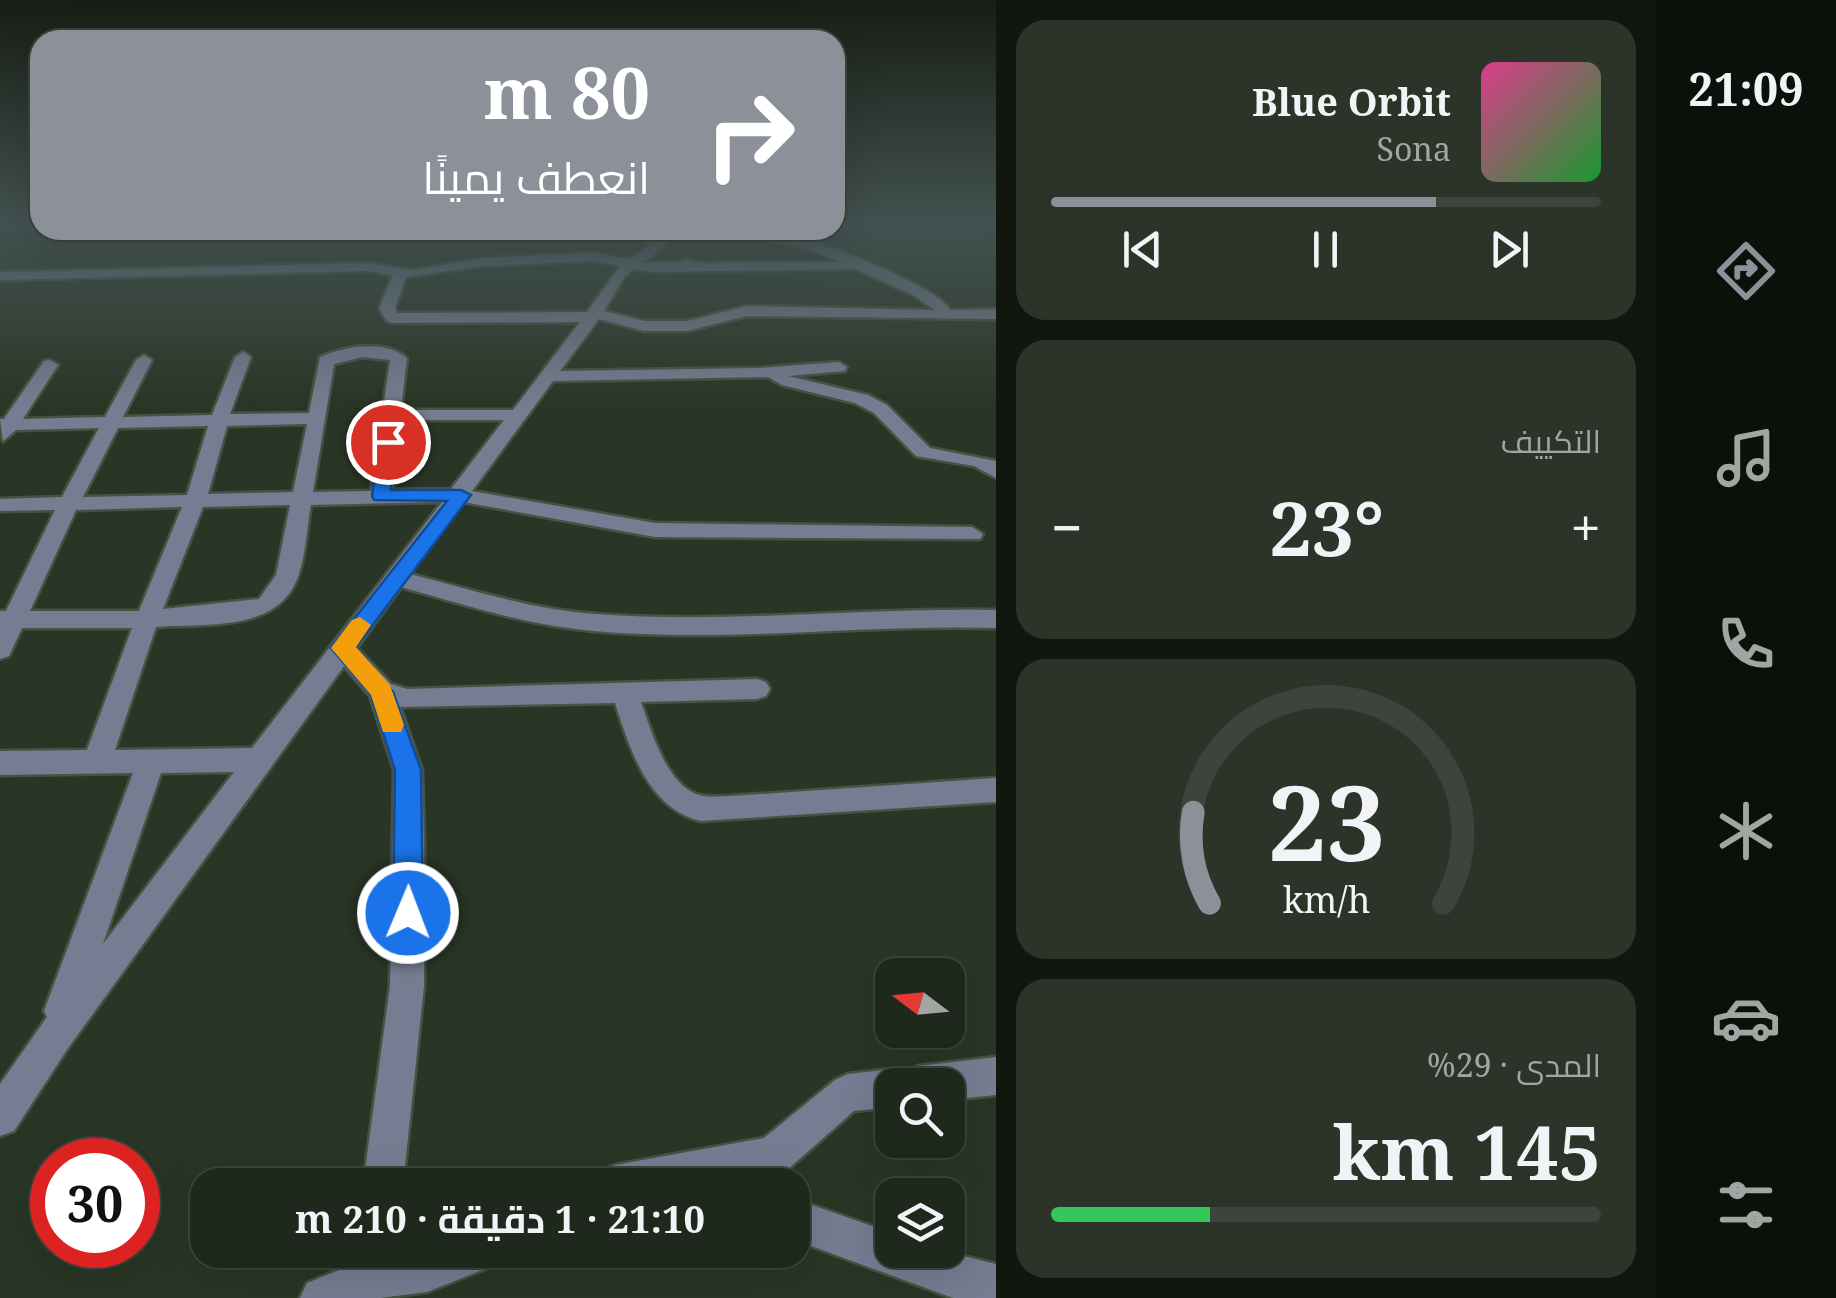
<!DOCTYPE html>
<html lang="ar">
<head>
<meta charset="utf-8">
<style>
  :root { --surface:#1f281c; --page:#2c3429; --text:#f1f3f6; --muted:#a1a6a3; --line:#3c443b; --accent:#8c9099 }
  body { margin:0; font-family:"Noto Serif",Cairo,serif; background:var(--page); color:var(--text); direction:rtl; height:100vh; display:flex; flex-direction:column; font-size:38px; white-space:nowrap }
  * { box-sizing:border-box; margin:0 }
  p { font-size:32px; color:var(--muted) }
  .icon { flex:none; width:55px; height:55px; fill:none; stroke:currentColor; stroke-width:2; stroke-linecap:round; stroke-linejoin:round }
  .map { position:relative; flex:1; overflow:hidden; direction:ltr }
  .details { display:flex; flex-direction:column; gap:20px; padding:20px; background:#11160f; width:660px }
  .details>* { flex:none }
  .banner { position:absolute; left:30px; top:30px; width:815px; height:210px; border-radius:30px; box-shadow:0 10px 40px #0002,0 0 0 2px var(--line); direction:rtl; background:#8c9099; color:#fff; overflow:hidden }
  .needle { width:65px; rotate:286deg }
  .tools { position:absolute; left:875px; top:958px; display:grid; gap:20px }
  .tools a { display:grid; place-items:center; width:90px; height:90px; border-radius:20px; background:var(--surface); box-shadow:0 10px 40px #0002,0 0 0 2px var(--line); font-size:50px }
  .speed { position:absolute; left:30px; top:1138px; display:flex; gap:20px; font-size:50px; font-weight:700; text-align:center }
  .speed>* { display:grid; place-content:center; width:130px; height:130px; border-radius:50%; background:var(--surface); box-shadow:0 10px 40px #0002,0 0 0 2px var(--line); line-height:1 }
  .speed .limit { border:15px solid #d22; background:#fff; color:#111 }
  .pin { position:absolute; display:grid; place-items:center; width:85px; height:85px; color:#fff; margin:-42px; border:5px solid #fff; border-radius:50%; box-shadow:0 2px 10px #0007 }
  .me { position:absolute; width:110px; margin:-55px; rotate:1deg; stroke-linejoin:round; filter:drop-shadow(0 0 8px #0008) }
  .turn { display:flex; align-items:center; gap:35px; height:210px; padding:0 30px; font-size:45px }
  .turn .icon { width:130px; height:130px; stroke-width:2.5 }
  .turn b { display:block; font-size:70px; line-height:85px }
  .big { font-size:75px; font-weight:700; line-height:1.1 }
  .details .tile { flex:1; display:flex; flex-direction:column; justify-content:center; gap:15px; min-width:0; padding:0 35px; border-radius:30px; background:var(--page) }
  .details .dial { align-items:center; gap:0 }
  .dial svg { height:260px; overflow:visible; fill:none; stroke:var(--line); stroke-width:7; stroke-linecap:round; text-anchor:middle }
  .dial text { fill:var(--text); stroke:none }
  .song { display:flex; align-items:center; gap:30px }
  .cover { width:120px; height:120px; border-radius:15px; background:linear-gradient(135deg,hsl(330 70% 55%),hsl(130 70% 35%)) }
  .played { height:10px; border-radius:5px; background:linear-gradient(90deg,var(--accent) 70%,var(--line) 70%) }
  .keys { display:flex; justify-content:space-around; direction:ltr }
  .heat { display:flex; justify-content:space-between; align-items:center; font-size:55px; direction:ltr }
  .charge { height:15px; border-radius:8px; background:linear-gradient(90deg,#34c759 29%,var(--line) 0) }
  .trip { position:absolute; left:190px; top:1168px; width:620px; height:100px; border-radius:30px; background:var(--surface); box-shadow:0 10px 40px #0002,0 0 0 2px var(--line); font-weight:700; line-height:100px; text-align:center; direction:rtl }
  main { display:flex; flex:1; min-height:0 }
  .dock { display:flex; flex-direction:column; width:180px; justify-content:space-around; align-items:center; background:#0c100b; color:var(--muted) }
  .dock .icon { width:70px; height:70px }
  .dock .on { color:var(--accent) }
  .dock b { font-size:45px; color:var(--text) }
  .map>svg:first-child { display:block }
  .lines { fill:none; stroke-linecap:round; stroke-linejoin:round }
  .river { fill:#0a1137; fill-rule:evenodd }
  .minor-casing { stroke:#465242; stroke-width:5 }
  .minor { fill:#767d92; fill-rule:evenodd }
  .route { fill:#1a73e8; stroke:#114b97; stroke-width:2.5 }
  .slow { fill:#f59e0b }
</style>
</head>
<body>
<main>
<nav class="dock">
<b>21:09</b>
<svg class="icon on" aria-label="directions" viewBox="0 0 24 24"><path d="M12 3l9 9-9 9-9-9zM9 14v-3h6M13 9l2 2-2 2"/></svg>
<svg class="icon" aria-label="music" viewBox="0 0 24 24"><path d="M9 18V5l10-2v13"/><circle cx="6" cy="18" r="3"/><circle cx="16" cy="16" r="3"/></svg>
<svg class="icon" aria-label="phone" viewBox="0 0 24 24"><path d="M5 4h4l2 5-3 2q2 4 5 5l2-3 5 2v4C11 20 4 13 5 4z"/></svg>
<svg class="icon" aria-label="climate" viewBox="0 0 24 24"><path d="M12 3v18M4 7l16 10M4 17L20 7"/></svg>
<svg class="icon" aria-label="car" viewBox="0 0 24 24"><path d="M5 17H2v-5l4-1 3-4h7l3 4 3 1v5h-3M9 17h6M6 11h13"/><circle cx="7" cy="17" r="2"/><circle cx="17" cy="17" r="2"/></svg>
<svg class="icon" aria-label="filters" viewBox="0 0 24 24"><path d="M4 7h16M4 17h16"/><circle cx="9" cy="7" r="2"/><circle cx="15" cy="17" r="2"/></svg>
</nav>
<section class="details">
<div class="tile">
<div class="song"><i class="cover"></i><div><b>Blue Orbit</b><p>Sona</p></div></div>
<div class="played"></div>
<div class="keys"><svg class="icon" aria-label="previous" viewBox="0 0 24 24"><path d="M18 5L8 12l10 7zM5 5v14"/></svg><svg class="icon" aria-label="pause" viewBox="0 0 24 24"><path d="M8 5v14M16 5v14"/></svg><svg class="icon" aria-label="next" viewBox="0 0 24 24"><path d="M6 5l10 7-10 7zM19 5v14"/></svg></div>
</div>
<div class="tile"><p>التكييف</p>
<div class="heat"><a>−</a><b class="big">23°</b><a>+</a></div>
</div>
<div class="tile dial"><svg viewBox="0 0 100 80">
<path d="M14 69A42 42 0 1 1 86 69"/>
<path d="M14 69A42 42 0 0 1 9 41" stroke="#8c9099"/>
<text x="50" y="56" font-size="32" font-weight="700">23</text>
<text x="50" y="72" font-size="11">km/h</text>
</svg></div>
<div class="tile"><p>المدى · 29%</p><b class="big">145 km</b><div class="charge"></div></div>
</section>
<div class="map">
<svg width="996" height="1298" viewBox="0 0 996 1298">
  <rect width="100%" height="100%" fill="#293625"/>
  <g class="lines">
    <polygon class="river" points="921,226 996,226 996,242 976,234 933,233"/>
    <defs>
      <g id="minor">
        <path d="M 661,230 L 675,230 L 663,248 L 644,262 L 678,263 L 685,259 L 701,263 L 839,262 L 815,251 L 729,230 C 760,230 794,235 824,245 C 849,254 940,289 950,310 L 996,309 L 996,319 L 747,316 L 687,331 L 644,331 L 599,319 L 560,371 L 759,368 L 839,362 L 847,367 L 845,371 L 788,376 L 868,395 L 887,405 L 930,448 L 996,461 L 996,478 L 974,466 L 916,456 L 874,413 L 855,403 L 782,385 L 768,377 L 553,381 L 472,491 L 655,523 L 972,527 L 983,534 L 980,539 L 655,537 L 463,502 L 410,574 C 472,590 534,610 597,614 C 730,624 863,607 996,610 L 996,628 C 862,624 727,643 593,631 C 527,625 464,605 401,587 L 357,648 L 391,684 L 407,689 L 757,679 L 766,682 L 770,689 L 766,696 L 757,699 L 641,702 C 651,730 666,785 699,795 C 709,798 721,796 731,796 L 996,778 L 996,802 L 701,821 C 648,809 630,749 615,703 L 400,707 L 422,770 L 424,841 L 424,986 L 403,1185 L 363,1185 L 390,986 L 394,770 L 370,696 L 344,666 L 66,1051 L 14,1131 L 0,1136 L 0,1084 L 47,1017 L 44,1011 L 133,773 L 0,775 L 0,751 L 87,750 L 132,628 L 22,628 L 9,656 L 0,659 L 0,611 L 6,611 L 55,510 L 0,511 L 0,499 L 62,497 L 99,428 L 16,430 L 3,441 L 0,419 L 4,419 L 44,361 L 50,360 L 58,365 L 23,419 L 105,417 L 136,360 L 144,355 L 152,360 L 123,417 L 212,415 L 235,357 L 243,352 L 251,357 L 230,414 L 309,413 L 320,357 C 345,346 385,339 407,358 L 401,410 L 513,410 L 580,322 L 392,323 L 387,321 L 379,308 L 393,275 L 368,271 L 0,280 L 0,272 L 368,263 L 413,270 L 483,258 L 594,253 L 630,259 L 653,242 ZM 594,261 L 620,266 L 587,312 L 397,313 L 395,308 L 406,277 L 483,266 ZM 635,269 L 654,272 L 855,269 L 913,295 L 935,310 L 747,306 L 687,321 L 644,321 L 604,311 L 625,276 ZM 362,357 L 390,360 L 371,491 L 313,492 L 334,364 ZM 400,420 L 504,420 L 451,489 L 392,490 ZM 307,424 L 293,492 L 208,494 L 227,426 ZM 208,426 L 187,495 L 83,497 L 118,428 ZM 442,502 L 252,748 L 115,750 L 156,627 C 207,623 280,633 299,574 C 306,552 307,527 311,505 ZM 290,505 L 276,575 L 259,599 L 163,609 L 203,507 ZM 182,507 L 139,611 L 30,611 L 76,510 ZM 234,772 L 103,944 L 161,773 Z"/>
        <polygon points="996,1057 996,1095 948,1100 948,1085 892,1085 892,1107 854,1111 787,1170 773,1176 723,1185 595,1185 601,1171 615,1165 764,1138 835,1080 848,1074 892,1069 904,1074 918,1066"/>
        <polygon points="792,1198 892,1233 892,1250 939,1250 996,1264 996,1298 953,1298 792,1239"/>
        <path d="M 423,1250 L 501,1250 L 495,1265 L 427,1292 L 380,1298 L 300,1298 L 307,1283 C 345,1267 381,1254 423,1250 Z"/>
      </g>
    </defs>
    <use href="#minor" class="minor-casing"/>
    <use href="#minor" class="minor"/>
  </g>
  <linearGradient id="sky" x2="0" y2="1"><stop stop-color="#171e14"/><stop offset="0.55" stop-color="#435251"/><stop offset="1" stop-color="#435251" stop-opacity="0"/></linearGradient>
  <rect width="996" height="408" fill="url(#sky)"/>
  <polygon class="route" points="388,437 396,442 391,490 461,490 471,495 356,647 393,692 421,770 423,913 419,923 408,927 398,923 393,913 395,770 371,695 331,648 447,501 374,500 372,496 379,442"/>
  <polygon class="slow" points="360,617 371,625 356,647 390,685 404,725 401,732 383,732 371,695 331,648 352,620"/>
</svg>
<div class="tools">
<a><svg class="needle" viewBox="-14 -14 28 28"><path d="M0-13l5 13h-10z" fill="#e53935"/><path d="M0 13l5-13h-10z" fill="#a1a6a3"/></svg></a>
<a><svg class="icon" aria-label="search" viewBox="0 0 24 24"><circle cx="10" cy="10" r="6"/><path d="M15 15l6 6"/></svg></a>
<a><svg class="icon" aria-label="layers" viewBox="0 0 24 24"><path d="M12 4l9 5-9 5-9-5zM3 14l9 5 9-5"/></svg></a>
</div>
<div class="speed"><div class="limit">30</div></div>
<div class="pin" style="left:388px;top:442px;background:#d93025"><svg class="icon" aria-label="arrive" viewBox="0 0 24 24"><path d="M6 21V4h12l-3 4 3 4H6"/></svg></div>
<svg class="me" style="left:408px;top:913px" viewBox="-20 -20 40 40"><circle r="17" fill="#1a73e8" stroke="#fff" stroke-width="3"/><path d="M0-11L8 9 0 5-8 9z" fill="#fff"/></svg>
<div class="trip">21:10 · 1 دقيقة · 210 m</div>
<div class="banner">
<div class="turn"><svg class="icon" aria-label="right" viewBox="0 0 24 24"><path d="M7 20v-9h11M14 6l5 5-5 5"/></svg><div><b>80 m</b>انعطف يمينًا</div></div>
</div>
</div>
</main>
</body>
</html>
